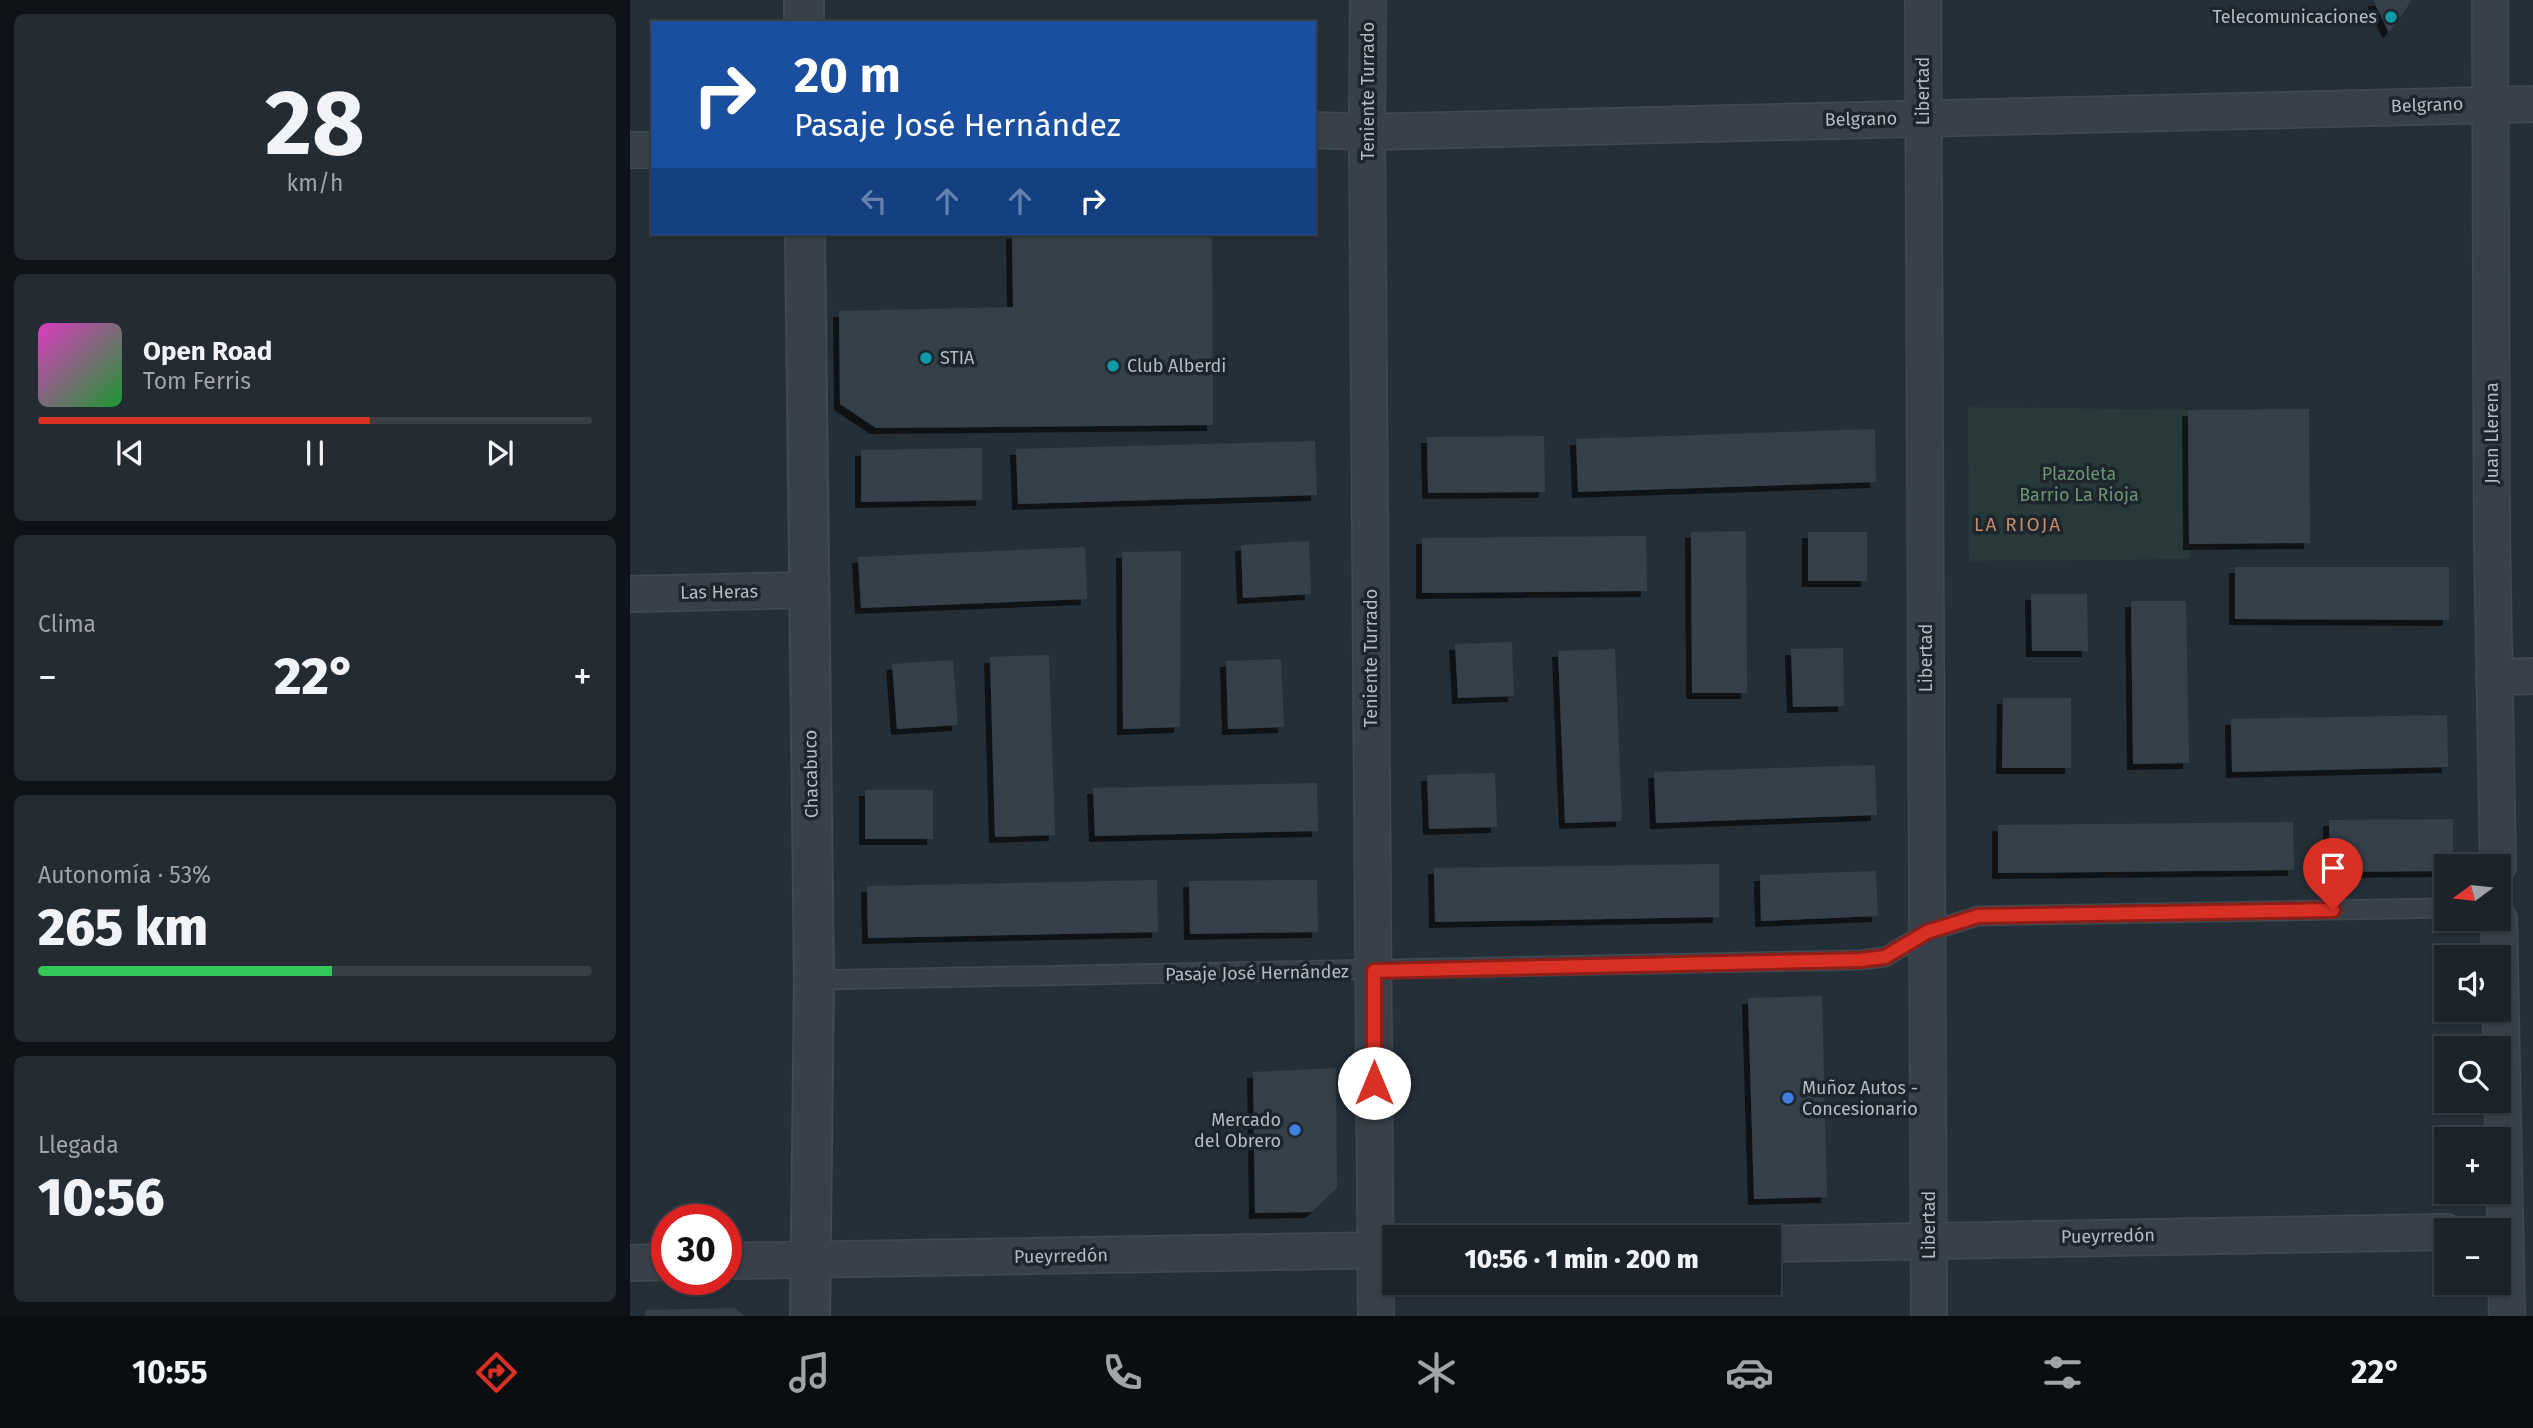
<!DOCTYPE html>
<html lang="es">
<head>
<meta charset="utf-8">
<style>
  :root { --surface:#1c232a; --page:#252b32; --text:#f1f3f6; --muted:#a0a4a8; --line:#3a4047; --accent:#d93025 }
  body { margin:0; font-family:"Fira Sans",sans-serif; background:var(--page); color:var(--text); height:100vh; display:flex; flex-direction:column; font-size:26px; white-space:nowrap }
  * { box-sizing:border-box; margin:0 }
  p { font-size:23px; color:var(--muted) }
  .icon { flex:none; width:38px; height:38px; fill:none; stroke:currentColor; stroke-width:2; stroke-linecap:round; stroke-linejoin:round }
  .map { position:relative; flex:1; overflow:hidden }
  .panel { display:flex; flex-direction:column; gap:14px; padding:14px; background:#0f1317; width:630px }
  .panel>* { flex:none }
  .guide { position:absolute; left:21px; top:21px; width:665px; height:214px; border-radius:0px; box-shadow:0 2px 5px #0004,0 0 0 2px var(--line); background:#1a4fa0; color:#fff; overflow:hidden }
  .needle { width:46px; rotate:255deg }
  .tools { position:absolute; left:1804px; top:854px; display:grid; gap:14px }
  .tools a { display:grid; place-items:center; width:77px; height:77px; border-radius:0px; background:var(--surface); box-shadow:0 2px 5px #0004,0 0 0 2px var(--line); font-size:35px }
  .speed { position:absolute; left:21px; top:1204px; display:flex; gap:14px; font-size:35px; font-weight:700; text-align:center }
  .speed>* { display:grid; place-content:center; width:91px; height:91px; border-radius:50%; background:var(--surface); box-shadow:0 2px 5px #0004,0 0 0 2px var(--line); line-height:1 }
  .speed .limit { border:10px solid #d22; background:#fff; color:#111 }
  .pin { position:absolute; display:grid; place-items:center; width:60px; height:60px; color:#fff; margin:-72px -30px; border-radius:50% 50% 50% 0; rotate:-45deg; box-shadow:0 0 7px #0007 }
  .pin .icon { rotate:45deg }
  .me { position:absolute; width:77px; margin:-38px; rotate:0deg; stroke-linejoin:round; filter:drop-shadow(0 0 5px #0008) }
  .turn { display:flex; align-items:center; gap:24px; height:147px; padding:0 28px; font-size:32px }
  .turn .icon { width:91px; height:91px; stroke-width:2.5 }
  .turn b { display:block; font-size:49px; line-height:60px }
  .lanes { display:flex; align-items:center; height:66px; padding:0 28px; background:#0003; justify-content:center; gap:35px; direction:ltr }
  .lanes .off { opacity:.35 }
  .big { font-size:52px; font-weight:800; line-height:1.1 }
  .panel .widget { flex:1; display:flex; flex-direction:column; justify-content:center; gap:10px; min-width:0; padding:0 24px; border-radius:10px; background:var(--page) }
  .panel .dial { align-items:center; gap:0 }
  .dial b { font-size:91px; line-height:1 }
  .song { display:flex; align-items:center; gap:21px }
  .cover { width:84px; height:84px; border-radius:10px; background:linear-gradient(135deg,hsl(310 70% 55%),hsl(130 70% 35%)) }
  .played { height:7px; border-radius:4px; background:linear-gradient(90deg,var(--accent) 60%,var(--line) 60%) }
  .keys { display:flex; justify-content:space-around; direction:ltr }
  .heat { display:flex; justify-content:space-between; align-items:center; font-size:38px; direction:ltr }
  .charge { height:10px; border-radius:5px; background:linear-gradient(90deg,#34c759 53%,var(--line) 0) }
  .trip { position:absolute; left:752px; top:1225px; width:399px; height:70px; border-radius:0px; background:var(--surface); box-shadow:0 2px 5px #0004,0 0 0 2px var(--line); font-weight:800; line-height:70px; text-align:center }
  .dock { display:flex; height:112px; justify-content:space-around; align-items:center; background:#0b0e11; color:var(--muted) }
  .dock .icon { width:49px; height:49px }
  .dock .selected { color:var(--accent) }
  .dock b { font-size:32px; color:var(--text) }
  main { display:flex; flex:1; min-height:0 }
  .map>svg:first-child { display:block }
  .green { fill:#273939 }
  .building { fill:#34414b; filter:url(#shadow) }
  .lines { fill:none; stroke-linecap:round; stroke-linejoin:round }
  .service-casing { stroke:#414a51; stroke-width:21 }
  .minor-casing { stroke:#414a51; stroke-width:38 }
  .tertiary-casing { stroke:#414a51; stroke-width:42 }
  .service { stroke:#384149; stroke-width:18 }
  .minor { stroke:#384149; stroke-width:35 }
  .tertiary { stroke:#384149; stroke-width:38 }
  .route-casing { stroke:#8d1f18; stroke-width:18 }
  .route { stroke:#d93025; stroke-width:12 }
  .culture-dot { fill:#0f9aa8; stroke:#1d262d; stroke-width:2.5 }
  .shop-dot { fill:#3f7fe0; stroke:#1d262d; stroke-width:2.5 }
  .labels { text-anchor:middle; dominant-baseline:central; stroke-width:7; stroke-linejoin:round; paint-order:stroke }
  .poi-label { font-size:18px; fill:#b3bcc4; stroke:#1d262d; text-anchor:start }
  .street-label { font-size:18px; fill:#b3bcc4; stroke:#1d262d }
  .park-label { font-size:18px; fill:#6d9372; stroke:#1d262d }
  .neighbourhood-label { font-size:19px; letter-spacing:2px; fill:#c7896c; stroke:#1d262d }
</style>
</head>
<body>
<main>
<section class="panel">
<div class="widget dial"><b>28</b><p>km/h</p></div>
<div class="widget">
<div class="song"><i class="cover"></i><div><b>Open Road</b><p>Tom Ferris</p></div></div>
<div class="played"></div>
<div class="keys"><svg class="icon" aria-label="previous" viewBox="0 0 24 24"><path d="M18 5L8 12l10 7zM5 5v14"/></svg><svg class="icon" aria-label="pause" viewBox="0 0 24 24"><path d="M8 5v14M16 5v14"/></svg><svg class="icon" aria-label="next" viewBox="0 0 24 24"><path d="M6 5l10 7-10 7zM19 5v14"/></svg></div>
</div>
<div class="widget"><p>Clima</p>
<div class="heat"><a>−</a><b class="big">22°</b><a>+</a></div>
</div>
<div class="widget"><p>Autonomía · 53%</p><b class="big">265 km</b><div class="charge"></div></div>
<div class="widget"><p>Llegada</p><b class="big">10:56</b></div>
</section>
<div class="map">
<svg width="1903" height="1316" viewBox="0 0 1903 1316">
  <defs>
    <filter id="shadow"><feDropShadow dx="-6" dy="6" stdDeviation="0" flood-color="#0009"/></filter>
  </defs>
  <rect width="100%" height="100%" fill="#252f38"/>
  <polygon class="green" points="1338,407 1558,410 1560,559 1339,561"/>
  <g class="building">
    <polygon points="1743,0 1782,0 1759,33"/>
    <polygon points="382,233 582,233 583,425 246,428 210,404 209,311 383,307"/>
    <polygon points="1679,409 1680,543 1559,544 1558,410"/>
    <polygon points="1245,429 1246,482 948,492 946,439"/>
    <polygon points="914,436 915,492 798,493 797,437"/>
    <polygon points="685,441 687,495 388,504 386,449"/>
    <polygon points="352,448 352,500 231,502 231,450"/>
    <polygon points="1116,531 1117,693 1062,693 1061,532"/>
    <rect x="1178" y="532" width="59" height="49"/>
    <polygon points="1016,536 1017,591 792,593 792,538"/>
    <polygon points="679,541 681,594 613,598 611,545"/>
    <polygon points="455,547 457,599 231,608 228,557"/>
    <polygon points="551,551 550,727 493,729 492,552"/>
    <polygon points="1605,567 1819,567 1819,620 1605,619"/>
    <polygon points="1401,594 1457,594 1458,651 1402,651"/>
    <polygon points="1501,601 1556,601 1559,763 1503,764"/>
    <polygon points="882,642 884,696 828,698 825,644"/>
    <polygon points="1213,648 1214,706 1163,707 1161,649"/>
    <polygon points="985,649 992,821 935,823 928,651"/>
    <polygon points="419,655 425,835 365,837 360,657"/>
    <polygon points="651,659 654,727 598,729 596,661"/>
    <polygon points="323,660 328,725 267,729 262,664"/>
    <polygon points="1373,698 1441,698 1441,768 1372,768"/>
    <polygon points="1817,715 1818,767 1602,772 1601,719"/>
    <polygon points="1245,765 1247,815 1026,823 1024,772"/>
    <polygon points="865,773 867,827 799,829 797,775"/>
    <polygon points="687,783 688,831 465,836 463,788"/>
    <rect x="235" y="790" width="68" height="49"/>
    <polygon points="1823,819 1823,866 1816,866 1816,871 1700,872 1699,820"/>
    <polygon points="1663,822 1664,870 1368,873 1368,825"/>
    <polygon points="1089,864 1089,917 805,922 804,868"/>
    <polygon points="1246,871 1248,916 1131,921 1130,875"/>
    <polygon points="527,880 528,932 238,938 237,886"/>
    <polygon points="687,880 688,932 560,934 559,881"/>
    <polygon points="1192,996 1197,1197 1124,1199 1118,998"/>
    <polygon points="706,1068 707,1188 682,1212 625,1213 623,1072"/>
    <polygon points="105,1308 114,1316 15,1316 15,1310"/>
  </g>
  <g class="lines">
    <defs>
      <polyline id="service" points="184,980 1230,960 1255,957 1297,932 1348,916 1816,908"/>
      <g id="minor">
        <polyline points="738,0 737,132 746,1316"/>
        <polyline points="1293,0 1299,1316"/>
        <polyline points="1860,0 1862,540 1868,866"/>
        <polyline points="684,130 737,132 1903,104"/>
        <polyline points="0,150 23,150"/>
        <polyline points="0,594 179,590"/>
        <polyline points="1864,677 1903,676"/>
        <polyline points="1869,919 1877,1316"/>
        <polyline points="1139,1244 1816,1232"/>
        <polyline points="96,1261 765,1250"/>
        <polyline points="0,1263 37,1262"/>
      </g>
      <g id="tertiary">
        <polyline points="174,0 174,23"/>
        <polyline points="175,233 184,980 180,1316"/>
      </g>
    </defs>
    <use href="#service" class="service-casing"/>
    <use href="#minor" class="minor-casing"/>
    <use href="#tertiary" class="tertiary-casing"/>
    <use href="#service" class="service"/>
    <use href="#minor" class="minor"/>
    <use href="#tertiary" class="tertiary"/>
  </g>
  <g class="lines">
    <defs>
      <polyline id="route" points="744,1083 744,971 1230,960 1255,957 1297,932 1348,916 1703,910"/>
    </defs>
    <use href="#route" class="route-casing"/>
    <use href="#route" class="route"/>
  </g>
  <g class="culture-dot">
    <circle cx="1761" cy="17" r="7"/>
    <circle cx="296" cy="358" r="7"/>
    <circle cx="483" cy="366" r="7"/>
  </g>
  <g class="shop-dot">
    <circle cx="1158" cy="1098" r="7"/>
    <circle cx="665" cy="1130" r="7"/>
  </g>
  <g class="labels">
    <g class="poi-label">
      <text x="1747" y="17" text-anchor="end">Telecomunicaciones</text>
      <text x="310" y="358">STIA</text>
      <text x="497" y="366">Club Alberdi</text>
      <text x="1172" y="1088">Muñoz Autos -<tspan x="1172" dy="21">Concesionario</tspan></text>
      <text x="651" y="1120" text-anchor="end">Mercado<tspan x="651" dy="21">del Obrero</tspan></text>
    </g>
    <g class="street-label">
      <text transform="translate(738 91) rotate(-90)">Teniente Turrado</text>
      <text transform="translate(1293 91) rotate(-90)">Libertad</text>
      <text transform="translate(1797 105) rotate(-2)">Belgrano</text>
      <text transform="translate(1231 119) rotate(-1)">Belgrano</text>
      <text transform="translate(1862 433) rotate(-90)">Juan Llerena</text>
      <text transform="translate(89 592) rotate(-1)">Las Heras</text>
      <text transform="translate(741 658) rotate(-90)">Teniente Turrado</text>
      <text transform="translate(1296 658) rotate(-90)">Libertad</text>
      <text transform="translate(181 774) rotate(-91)">Chacabuco</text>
      <text transform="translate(627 973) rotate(-1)">Pasaje José Hernández</text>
      <text transform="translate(1299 1225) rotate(-90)">Libertad</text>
      <text transform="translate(1478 1236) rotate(-1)">Pueyrredón</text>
      <text transform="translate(431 1256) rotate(-1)">Pueyrredón</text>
    </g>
    <g class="park-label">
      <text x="1449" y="474">Plazoleta<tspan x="1449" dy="21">Barrio La Rioja</tspan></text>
    </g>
    <g class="neighbourhood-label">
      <text x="1388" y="524">LA RIOJA</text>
    </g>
  </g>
</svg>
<div class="tools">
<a><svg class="needle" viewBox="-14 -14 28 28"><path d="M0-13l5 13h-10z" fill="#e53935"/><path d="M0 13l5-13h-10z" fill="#a0a4a8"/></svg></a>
<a><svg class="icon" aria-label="sound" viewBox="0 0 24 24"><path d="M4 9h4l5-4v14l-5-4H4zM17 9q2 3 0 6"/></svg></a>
<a><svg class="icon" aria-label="search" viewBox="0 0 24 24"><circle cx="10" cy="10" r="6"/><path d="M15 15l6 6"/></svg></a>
<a>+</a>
<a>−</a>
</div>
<div class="speed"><div class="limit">30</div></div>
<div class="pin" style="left:1703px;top:910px;background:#d93025"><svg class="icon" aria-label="arrive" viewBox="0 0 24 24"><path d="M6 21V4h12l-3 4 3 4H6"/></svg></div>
<svg class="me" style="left:744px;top:1083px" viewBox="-20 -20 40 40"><circle r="19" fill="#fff"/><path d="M0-13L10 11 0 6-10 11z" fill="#d93025"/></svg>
<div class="trip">10:56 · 1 min · 200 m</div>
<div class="guide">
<div class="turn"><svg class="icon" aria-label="right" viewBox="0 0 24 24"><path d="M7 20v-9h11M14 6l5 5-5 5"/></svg><div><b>20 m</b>Pasaje José Hernández</div></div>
<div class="lanes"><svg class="icon off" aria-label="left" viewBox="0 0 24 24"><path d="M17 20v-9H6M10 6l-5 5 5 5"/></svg><svg class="icon off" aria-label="ahead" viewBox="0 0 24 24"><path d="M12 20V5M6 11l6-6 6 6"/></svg><svg class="icon off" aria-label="ahead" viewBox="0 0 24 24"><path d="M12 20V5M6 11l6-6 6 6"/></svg><svg class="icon" aria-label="right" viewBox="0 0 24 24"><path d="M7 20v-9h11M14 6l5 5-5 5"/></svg></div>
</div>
</div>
</main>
<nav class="dock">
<b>10:55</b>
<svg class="icon selected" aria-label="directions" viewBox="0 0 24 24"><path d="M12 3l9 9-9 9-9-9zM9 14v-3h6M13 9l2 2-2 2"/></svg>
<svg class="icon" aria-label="music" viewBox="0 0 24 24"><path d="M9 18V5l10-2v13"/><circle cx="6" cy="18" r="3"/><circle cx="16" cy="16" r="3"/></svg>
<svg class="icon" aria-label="phone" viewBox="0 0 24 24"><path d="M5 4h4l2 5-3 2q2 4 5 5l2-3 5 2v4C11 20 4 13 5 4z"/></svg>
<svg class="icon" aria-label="climate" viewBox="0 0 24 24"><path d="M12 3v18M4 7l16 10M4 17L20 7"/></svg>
<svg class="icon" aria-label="car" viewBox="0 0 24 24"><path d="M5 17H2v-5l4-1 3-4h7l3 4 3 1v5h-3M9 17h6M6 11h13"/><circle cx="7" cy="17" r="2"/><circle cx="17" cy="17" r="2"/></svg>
<svg class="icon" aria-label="filters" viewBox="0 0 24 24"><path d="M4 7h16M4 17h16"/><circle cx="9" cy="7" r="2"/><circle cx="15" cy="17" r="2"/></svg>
<b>22°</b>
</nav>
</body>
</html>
